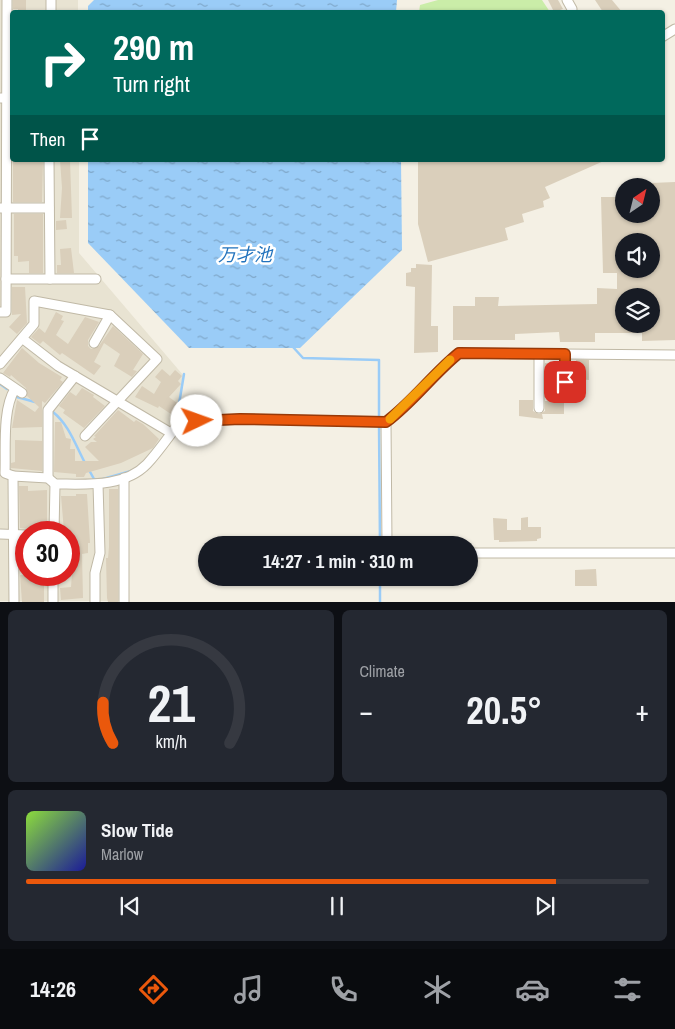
<!DOCTYPE html>
<html lang="en">
<head>
<meta charset="utf-8">
<style>
  :root { --surface:#171b24; --page:#242831; --text:#f1f3f6; --muted:#9ea1a6; --line:#363941; --accent:#ea580c }
  body { margin:0; font-family:"Archivo Narrow","Noto Sans JP",sans-serif; background:var(--page); color:var(--text); height:100vh; display:flex; flex-direction:column; font-size:19px; white-space:nowrap }
  * { box-sizing:border-box; margin:0 }
  p { font-size:16px; color:var(--muted) }
  .icon { flex:none; width:28px; height:28px; fill:none; stroke:currentColor; stroke-width:2; stroke-linecap:round; stroke-linejoin:round }
  .map { position:relative; height:602px; overflow:hidden }
  .sheet { display:flex; flex-direction:column; gap:8px; padding:8px; background:#0d0f14; flex:1 }
  .sheet>* { flex:none }
  .hud { position:absolute; left:10px; top:10px; width:655px; height:152px; border-radius:5px; box-shadow:0 1px 4px #0004; background:#00695c; color:#fff; overflow:hidden }
  .needle { width:32px; rotate:35deg }
  .fabs { position:absolute; left:615px; top:178px; display:grid; gap:10px }
  .fabs a { display:grid; place-items:center; width:45px; height:45px; border-radius:50%; background:var(--surface); box-shadow:0 1px 4px #0004; font-size:25px }
  .speed { position:absolute; left:15px; top:521px; display:flex; gap:10px; font-size:25px; font-weight:700; text-align:center }
  .speed>* { display:grid; place-content:center; width:65px; height:65px; border-radius:50%; background:var(--surface); box-shadow:0 1px 4px #0004; line-height:1 }
  .speed .limit { border:8px solid #d22; background:#fff; color:#111 }
  .pin { position:absolute; display:grid; place-items:center; width:42px; height:42px; color:#fff; margin:-21px; border-radius:10px; box-shadow:0 2px 8px #0006 }
  .me { position:absolute; width:55px; margin:-28px; rotate:87deg; stroke-linejoin:round; filter:drop-shadow(0 0 4px #0008) }
  .turn { display:flex; align-items:center; gap:18px; height:105px; padding:0 20px; font-size:22px }
  .turn .icon { width:65px; height:65px; stroke-width:2.5 }
  .turn b { display:block; font-size:35px; line-height:42px }
  .then { display:flex; align-items:center; height:48px; padding:0 20px; background:#0003; gap:10px; font-size:19px }
  .big { font-size:38px; font-weight:800; line-height:1.1 }
  .sheet .tile { flex:1; display:flex; flex-direction:column; justify-content:center; gap:8px; min-width:0; padding:0 18px; border-radius:8px; background:var(--page) }
  .sheet .dial { align-items:center; gap:0 }
  .dial svg { height:130px; overflow:visible; fill:none; stroke:var(--line); stroke-width:7; stroke-linecap:round; text-anchor:middle }
  .dial text { fill:var(--text); stroke:none }
  .song { display:flex; align-items:center; gap:15px }
  .cover { width:60px; height:60px; border-radius:8px; background:linear-gradient(135deg,hsl(90 70% 55%),hsl(240 70% 35%)) }
  .played { height:5px; border-radius:2px; background:linear-gradient(90deg,var(--accent) 85%,var(--line) 85%) }
  .keys { display:flex; justify-content:space-around; direction:ltr }
  .heat { display:flex; justify-content:space-between; align-items:center; font-size:28px; direction:ltr }
  .sheet .tiles { flex:1; display:grid; gap:8px; grid-template-columns:1fr 1fr }
  .tile:last-child { grid-column:span 2 }
  .trip { position:absolute; left:198px; top:536px; width:280px; height:50px; border-radius:25px; background:var(--surface); box-shadow:0 1px 4px #0004; font-weight:800; line-height:50px; text-align:center }
  .dock { display:flex; height:80px; justify-content:space-around; align-items:center; background:#090b0e; color:var(--muted) }
  .dock .icon { width:35px; height:35px }
  .dock .current { color:var(--accent) }
  .dock b { font-size:22px; color:var(--text) }
  .map>svg:first-child { display:block }
  .residential { fill:#e8e3d2; fill-rule:evenodd }
  .park { fill:#caeda8 }
  .water { fill:url(#water-ripples) }
  .lines { fill:none; stroke-linecap:round; stroke-linejoin:round }
  .stream { stroke:#9accf7; stroke-width:2.5 }
  .building { fill:#dacfbb; fill-rule:evenodd }
  .street-casing { stroke:#c0b9a6; stroke-width:11 }
  .street { stroke:#fff; stroke-width:9 }
  .route-casing { stroke:#983908; stroke-width:12 }
  .route { stroke:#ea580c; stroke-width:9 }
  .slow { stroke:#f59e0b; stroke-width:9 }
  .labels { text-anchor:middle; dominant-baseline:central; stroke-width:5; stroke-linejoin:round; paint-order:stroke }
  .water-label { font-size:18px; font-style:italic; fill:#2273bd; stroke:#fff }
</style>
</head>
<body>
<div class="map">
<svg width="675" height="602" viewBox="0 0 675 602">
  <defs>
    <pattern id="water-ripples" width="26" height="14" patternUnits="userSpaceOnUse" patternTransform="scale(1.25)"><rect width="26" height="14" fill="#9accf7"/><path d="M2 4q2-2 4 0t4 0M15 11q2-2 4 0t4 0" fill="none" stroke="#7fa7c9"/></pattern>
  </defs>
  <rect width="100%" height="100%" fill="#f4f0e4"/>
  <path class="residential" d="M 0,0 L 78,0 L 78,12 L 12,12 L 12,160 L 79,160 L 79,253 L 183,375 L 176,420 L 127,481 L 122,601 L 0,601 ZM 26,532 L 69,532 L 69,575 L 26,575 Z"/>
  <polygon class="park" points="438,0 542,0 550,12 419,12 420,5"/>
  <g class="water">
    <polygon points="94,0 397,0 396,12 88,12 88,6"/>
    <polygon points="88,160 401,160 402,250 300,348 189,348 88,243"/>
  </g>
  <g class="lines">
    <g class="stream">
      <polyline points="293,347 303,358 379,360 379,419"/>
      <polyline points="0,384 7,389"/>
      <polyline points="17,397 35,402"/>
      <path d="M 53,412 C 69,425 75,444 85,463"/>
      <polyline points="176,422 184,374"/>
      <polyline points="379,424 380,545"/>
      <polyline points="89,470 94,479 97,480"/>
      <polyline points="103,479 131,471"/>
      <polyline points="380,578 380,602"/>
    </g>
  </g>
  <g class="building">
    <polygon points="13,0 26,0 26,12 18,12 18,9 13,9"/>
    <polygon points="548,0 558,0 563,9 554,12"/>
    <polygon points="595,0 612,0 622,12 603,12"/>
    <polygon points="13,160 43,161 42,202 13,202"/>
    <polygon points="60,160 70,160 72,218 60,218 62,188"/>
    <polygon points="418,160 606,160 545,187 550,198 543,201 544,207 522,214 524,222 505,228 508,240 428,262 418,224"/>
    <path d="M 675,182 L 675,340 L 642,341 L 642,333 L 595,333 L 595,342 L 560,342 L 559,332 L 515,334 L 515,340 L 453,340 L 453,306 L 475,306 L 475,297 L 499,297 L 498,306 L 597,304 L 597,288 L 617,289 L 617,273 L 603,273 L 601,197 L 624,197 L 624,214 L 651,214 L 651,183 ZM 624,241 L 651,241 L 651,269 L 624,269 ZM 624,296 L 651,296 L 651,324 L 624,324 Z"/>
    <polygon points="14,214 43,214 43,273 29,273 29,261 18,262 18,256 14,256"/>
    <polygon points="66,220 67,229 56,230 56,221"/>
    <polygon points="71,248 74,273 57,273 57,265 61,265 60,249"/>
    <polygon points="416,264 432,265 431,326 438,326 438,352 414,353 415,287 406,286 406,273 411,272 411,268 416,268"/>
    <polygon points="12,287 25,287 27,323 17,334 9,327 21,314 12,315"/>
    <polygon points="56,312 63,316 61,320 64,321 56,335 68,344 85,317 99,322 88,340 88,346 91,349 99,346 113,326 143,354 133,370 137,371 132,377 114,366 120,354 104,343 94,362 101,366 94,375 65,355 62,353 60,355 43,341 40,344 31,337 39,328 45,333"/>
    <polygon points="22,348 39,363 62,377 60,380 63,382 45,403 42,401 42,427 12,428 17,400 35,412 39,407 27,396 26,388 11,375 10,377 3,373"/>
    <polygon points="576,360 589,360 589,380 576,379"/>
    <polygon points="545,363 559,365 559,376 545,379"/>
    <polygon points="162,369 170,376 175,370 182,376 178,381 181,384 169,397 177,403 171,414 159,406 158,408 135,397 142,386 154,394 161,382 155,377"/>
    <polygon points="82,388 94,395 93,397 105,406 84,428 63,413 65,410 59,406 70,392 76,396"/>
    <polygon points="519,400 533,400 533,411 539,414 545,411 545,401 561,401 564,402 564,414 542,414 543,419 519,416"/>
    <polygon points="118,410 134,422 136,420 143,424 159,439 153,448 121,463 86,473 84,477 76,477 76,474 54,472 55,422 61,422 66,438 71,439 70,449 75,449 75,461 99,461 85,447 91,442 97,442 93,439 96,437 94,436"/>
    <polygon points="15,440 42,441 42,471 11,468 11,463 15,462"/>
    <polygon points="19,486 28,486 28,491 47,490 47,531 20,528"/>
    <polygon points="109,489 118,489 118,602 108,602 107,598 106,558 108,558 109,547"/>
    <polygon points="76,494 87,494 90,543 88,543 88,553 82,554 83,598 61,600 60,588 71,587 72,573 72,555 69,555 69,531 64,531 61,496 76,496"/>
    <polygon points="528,517 528,527 541,527 541,538 537,539 537,541 499,542 499,540 494,540 493,518 507,519 507,530 521,530 521,518"/>
    <polygon points="596,569 597,586 575,586 575,570"/>
    <polygon points="20,575 44,575 44,602 22,602"/>
  </g>
  <g class="lines">
    <defs>
      <g id="street">
        <polyline points="567,0 572,9"/>
        <polyline points="51,12 51,0"/>
        <polyline points="662,37 675,29"/>
        <polyline points="0,98 12,98"/>
        <polyline points="49,160 50,279"/>
        <polyline points="0,208 49,208"/>
        <polyline points="6,279 96,279"/>
        <polyline points="0,312 6,312 7,0"/>
        <polyline points="23,339 58,366 171,433"/>
        <polyline points="94,343 110,315"/>
        <polyline points="0,364 34,324 34,301 110,315 157,359 85,436"/>
        <polyline points="0,378 22,393"/>
        <polyline points="565,396 565,354"/>
        <polyline points="539,408 539,354"/>
        <polyline points="386,422 387,545"/>
        <path d="M 13,476 L 48,478 L 55,484 C 85,484 124,488 147,464 C 159,451 169,436 180,422 L 240,419 L 386,422 C 413,402 433,374 459,353 L 675,355"/>
        <polyline points="48,478 48,410 75,376"/>
        <polyline points="54,532 55,484"/>
        <polyline points="0,534 26,535"/>
        <polyline points="469,553 675,553"/>
        <path d="M 14,602 L 13,476 L 5,473 C 6,450 2,409 15,389"/>
        <polyline points="53,602 53,575"/>
        <polyline points="95,602 95,573 100,553 98,484"/>
        <polyline points="124,602 124,478"/>
      </g>
    </defs>
    <use href="#street" class="street-casing"/>
    <use href="#street" class="street"/>
  </g>
  <g class="lines">
    <defs>
      <path id="route" d="M 197,421 L 240,419 L 386,422 C 413,402 433,374 459,353 L 565,354 L 565,382"/>
    </defs>
    <use href="#route" class="route-casing"/>
    <use href="#route" class="route"/>
    <polyline class="slow" points="390,419 450,360"/>
  </g>
  <g class="labels">
    <g class="water-label">
      <text x="245" y="254">万才池</text>
    </g>
  </g>
</svg>
<div class="fabs">
<a><svg class="needle" viewBox="-14 -14 28 28"><path d="M0-13l5 13h-10z" fill="#e53935"/><path d="M0 13l5-13h-10z" fill="#9ea1a6"/></svg></a>
<a><svg class="icon" aria-label="sound" viewBox="0 0 24 24"><path d="M4 9h4l5-4v14l-5-4H4zM17 9q2 3 0 6"/></svg></a>
<a><svg class="icon" aria-label="layers" viewBox="0 0 24 24"><path d="M12 4l9 5-9 5-9-5zM3 14l9 5 9-5"/></svg></a>
</div>
<div class="speed"><div class="limit">30</div></div>
<div class="pin" style="left:565px;top:382px;background:#d93025"><svg class="icon" aria-label="arrive" viewBox="0 0 24 24"><path d="M6 21V4h12l-3 4 3 4H6"/></svg></div>
<svg class="me" style="left:197px;top:421px" viewBox="-20 -20 40 40"><circle r="19" fill="#fff"/><path d="M0-13L10 11 0 6-10 11z" fill="#ea580c"/></svg>
<div class="trip">14:27 · 1 min · 310 m</div>
<div class="hud">
<div class="turn"><svg class="icon" aria-label="right" viewBox="0 0 24 24"><path d="M7 20v-9h11M14 6l5 5-5 5"/></svg><div><b>290 m</b>Turn right</div></div>
<div class="then">Then<svg class="icon" aria-label="arrive" viewBox="0 0 24 24"><path d="M6 21V4h12l-3 4 3 4H6"/></svg></div>
</div>
</div>
<section class="sheet">
<div class="tiles">
<div class="tile dial"><svg viewBox="0 0 100 80">
<path d="M14 69A42 42 0 1 1 86 69"/>
<path d="M14 69A42 42 0 0 1 8 44" stroke="#ea580c"/>
<text x="50" y="56" font-size="32" font-weight="700">21</text>
<text x="50" y="72" font-size="11">km/h</text>
</svg></div>
<div class="tile"><p>Climate</p>
<div class="heat"><a>−</a><b class="big">20.5°</b><a>+</a></div>
</div>
<div class="tile">
<div class="song"><i class="cover"></i><div><b>Slow Tide</b><p>Marlow</p></div></div>
<div class="played"></div>
<div class="keys"><svg class="icon" aria-label="previous" viewBox="0 0 24 24"><path d="M18 5L8 12l10 7zM5 5v14"/></svg><svg class="icon" aria-label="pause" viewBox="0 0 24 24"><path d="M8 5v14M16 5v14"/></svg><svg class="icon" aria-label="next" viewBox="0 0 24 24"><path d="M6 5l10 7-10 7zM19 5v14"/></svg></div>
</div>
</div>
</section>
<nav class="dock">
<b>14:26</b>
<svg class="icon current" aria-label="directions" viewBox="0 0 24 24"><path d="M12 3l9 9-9 9-9-9zM9 14v-3h6M13 9l2 2-2 2"/></svg>
<svg class="icon" aria-label="music" viewBox="0 0 24 24"><path d="M9 18V5l10-2v13"/><circle cx="6" cy="18" r="3"/><circle cx="16" cy="16" r="3"/></svg>
<svg class="icon" aria-label="phone" viewBox="0 0 24 24"><path d="M5 4h4l2 5-3 2q2 4 5 5l2-3 5 2v4C11 20 4 13 5 4z"/></svg>
<svg class="icon" aria-label="climate" viewBox="0 0 24 24"><path d="M12 3v18M4 7l16 10M4 17L20 7"/></svg>
<svg class="icon" aria-label="car" viewBox="0 0 24 24"><path d="M5 17H2v-5l4-1 3-4h7l3 4 3 1v5h-3M9 17h6M6 11h13"/><circle cx="7" cy="17" r="2"/><circle cx="17" cy="17" r="2"/></svg>
<svg class="icon" aria-label="filters" viewBox="0 0 24 24"><path d="M4 7h16M4 17h16"/><circle cx="9" cy="7" r="2"/><circle cx="15" cy="17" r="2"/></svg>
</nav>
</body>
</html>
